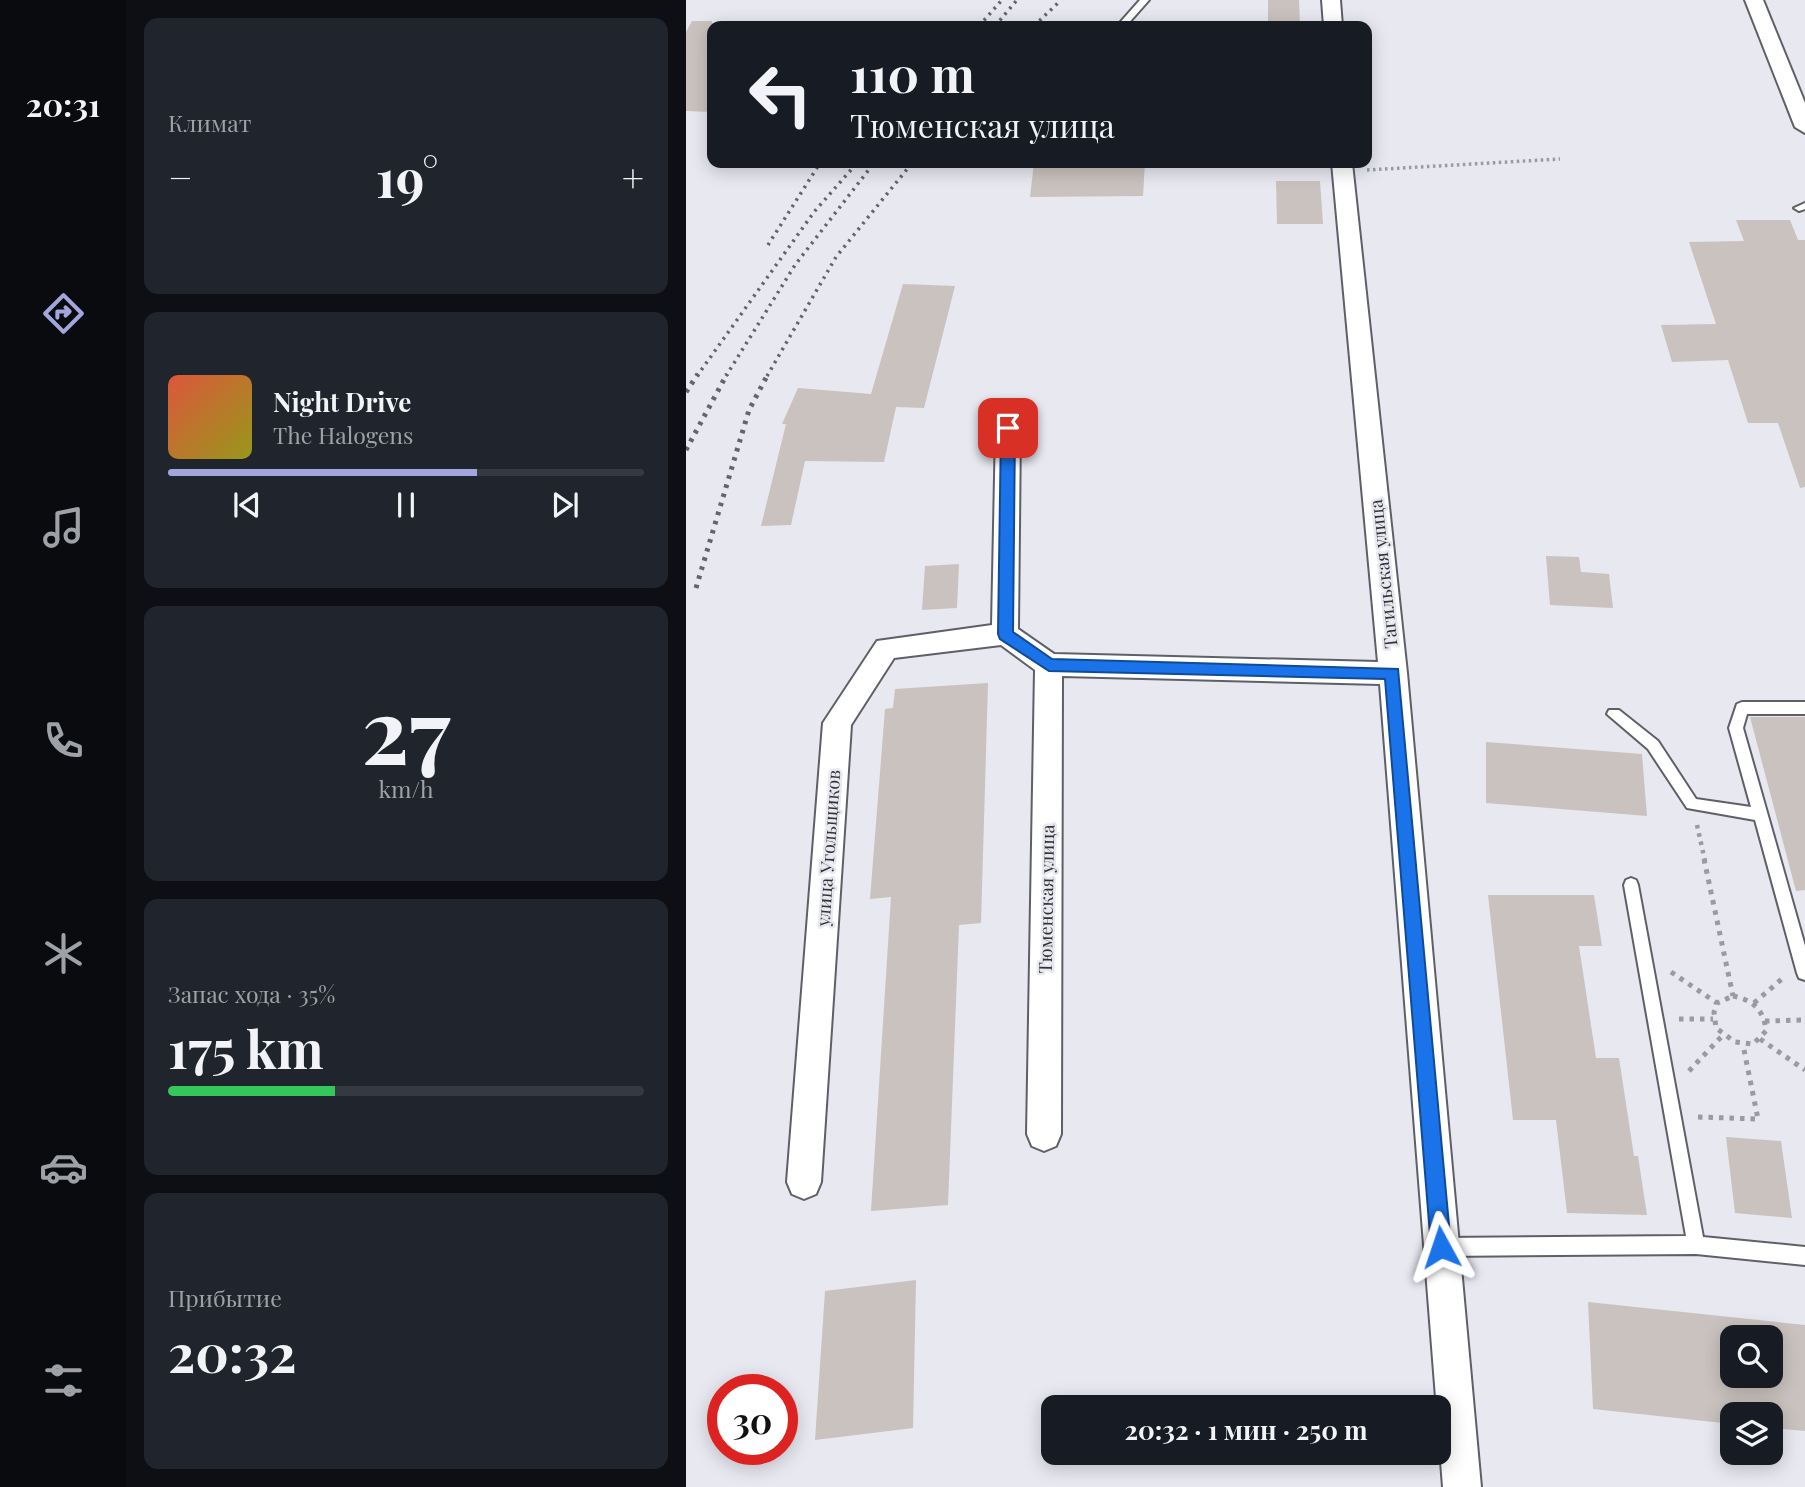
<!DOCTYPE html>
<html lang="ru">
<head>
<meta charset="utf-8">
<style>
  :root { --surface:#171b24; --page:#20242c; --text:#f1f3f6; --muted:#9ea1a6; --line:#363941; --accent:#a3a6dd }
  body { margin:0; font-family:"Playfair Display",serif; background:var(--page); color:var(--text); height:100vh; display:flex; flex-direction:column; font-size:26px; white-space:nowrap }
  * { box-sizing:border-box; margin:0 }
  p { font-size:23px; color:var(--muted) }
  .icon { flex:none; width:38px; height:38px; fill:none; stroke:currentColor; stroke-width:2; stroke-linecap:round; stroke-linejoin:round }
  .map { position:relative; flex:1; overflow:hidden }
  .drawer { display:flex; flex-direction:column; gap:18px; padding:18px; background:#0d0f14; width:560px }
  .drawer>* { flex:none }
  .top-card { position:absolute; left:21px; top:21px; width:665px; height:147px; border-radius:14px; box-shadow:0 4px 18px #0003; background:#171b24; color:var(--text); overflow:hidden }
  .controls { position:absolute; left:1034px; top:1325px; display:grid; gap:14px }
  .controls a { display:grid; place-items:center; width:63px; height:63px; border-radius:14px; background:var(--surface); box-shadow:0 4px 18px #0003; font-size:35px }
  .speed { position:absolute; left:21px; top:1374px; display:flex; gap:14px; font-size:35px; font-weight:700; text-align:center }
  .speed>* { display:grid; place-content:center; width:91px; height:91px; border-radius:50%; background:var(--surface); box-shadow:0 4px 18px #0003; line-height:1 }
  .speed .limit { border:10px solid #d22; background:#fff; color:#111 }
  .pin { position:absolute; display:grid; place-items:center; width:60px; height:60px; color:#fff; margin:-30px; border-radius:14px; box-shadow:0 4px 10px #0006 }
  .me { position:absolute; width:77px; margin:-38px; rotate:355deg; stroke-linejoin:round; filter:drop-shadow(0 0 5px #0008) }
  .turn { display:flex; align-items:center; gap:24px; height:147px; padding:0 28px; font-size:32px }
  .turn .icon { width:91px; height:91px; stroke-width:2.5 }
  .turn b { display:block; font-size:49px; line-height:60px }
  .big { font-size:52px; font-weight:700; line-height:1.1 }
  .drawer .tile { flex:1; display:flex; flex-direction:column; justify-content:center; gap:10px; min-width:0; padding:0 24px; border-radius:14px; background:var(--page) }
  .drawer .dial { align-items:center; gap:0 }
  .dial b { font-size:91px; line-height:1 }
  .song { display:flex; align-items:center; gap:21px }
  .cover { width:84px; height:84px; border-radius:10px; background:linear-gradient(135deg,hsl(10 70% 55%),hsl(60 70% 35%)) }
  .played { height:7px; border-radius:4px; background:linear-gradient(90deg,var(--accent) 65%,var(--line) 65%) }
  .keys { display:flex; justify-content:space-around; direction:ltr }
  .heat { display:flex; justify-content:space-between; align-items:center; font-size:38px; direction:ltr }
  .charge { height:10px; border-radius:5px; background:linear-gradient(90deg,#34c759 35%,var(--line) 0) }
  .trip { position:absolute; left:355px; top:1395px; width:410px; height:70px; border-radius:14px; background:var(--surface); box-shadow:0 4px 18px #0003; font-weight:700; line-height:70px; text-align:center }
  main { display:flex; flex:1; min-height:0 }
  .tabs { display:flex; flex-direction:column; width:126px; justify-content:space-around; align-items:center; background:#090b0e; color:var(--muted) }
  .tabs .icon { width:49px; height:49px }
  .tabs .active { color:var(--accent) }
  .tabs b { font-size:32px; color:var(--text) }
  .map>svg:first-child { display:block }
  .building { fill:#cac2be; fill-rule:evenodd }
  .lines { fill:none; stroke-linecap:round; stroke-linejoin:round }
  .service-casing { stroke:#5f6067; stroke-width:4 }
  .minor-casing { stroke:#5f6067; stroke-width:4 }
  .path-far2 { stroke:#9a9ba0; stroke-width:3.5; stroke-dasharray:2.5 3.5; stroke-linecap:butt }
  .path-far1 { stroke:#9a9ba0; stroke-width:4.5; stroke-dasharray:3.5 5; stroke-linecap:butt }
  .path { stroke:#9a9ba0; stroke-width:5; stroke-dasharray:4.5 6; stroke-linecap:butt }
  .service { fill:#fff; fill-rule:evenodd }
  .minor { fill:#fff; fill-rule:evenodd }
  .rail-far1 { stroke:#646469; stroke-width:3.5; stroke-dasharray:2.5 5; stroke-linecap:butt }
  .rail { stroke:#646469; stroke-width:5; stroke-dasharray:3.5 6; stroke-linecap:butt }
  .route { fill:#1a73e8; stroke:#114b97; stroke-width:2 }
  .labels { text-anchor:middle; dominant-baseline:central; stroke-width:5; stroke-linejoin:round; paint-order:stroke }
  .street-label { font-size:18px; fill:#333336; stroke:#e7e8f0 }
</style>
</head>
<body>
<main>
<nav class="tabs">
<b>20:31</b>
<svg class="icon active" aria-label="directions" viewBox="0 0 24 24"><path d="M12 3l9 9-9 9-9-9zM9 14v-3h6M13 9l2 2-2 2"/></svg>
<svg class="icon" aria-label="music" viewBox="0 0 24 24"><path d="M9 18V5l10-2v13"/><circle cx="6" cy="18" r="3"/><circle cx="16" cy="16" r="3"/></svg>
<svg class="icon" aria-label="phone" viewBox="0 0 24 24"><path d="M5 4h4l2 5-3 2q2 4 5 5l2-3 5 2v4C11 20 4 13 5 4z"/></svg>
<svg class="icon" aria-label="climate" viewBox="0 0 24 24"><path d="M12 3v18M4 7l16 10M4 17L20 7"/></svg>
<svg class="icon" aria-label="car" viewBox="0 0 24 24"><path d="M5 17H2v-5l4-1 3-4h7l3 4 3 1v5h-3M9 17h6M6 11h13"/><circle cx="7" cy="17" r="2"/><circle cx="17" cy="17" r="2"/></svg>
<svg class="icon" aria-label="filters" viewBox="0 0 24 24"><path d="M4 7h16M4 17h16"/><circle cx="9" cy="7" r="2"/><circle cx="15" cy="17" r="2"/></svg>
</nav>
<section class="drawer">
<div class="tile"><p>Климат</p>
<div class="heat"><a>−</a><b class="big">19°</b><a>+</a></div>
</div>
<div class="tile">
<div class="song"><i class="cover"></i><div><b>Night Drive</b><p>The Halogens</p></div></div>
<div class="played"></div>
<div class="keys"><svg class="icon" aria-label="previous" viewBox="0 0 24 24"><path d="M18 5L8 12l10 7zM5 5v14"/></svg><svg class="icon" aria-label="pause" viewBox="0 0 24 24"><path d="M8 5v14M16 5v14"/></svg><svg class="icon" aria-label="next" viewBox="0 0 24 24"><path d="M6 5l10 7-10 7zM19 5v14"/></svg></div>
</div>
<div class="tile dial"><b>27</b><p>km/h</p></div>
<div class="tile"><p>Запас хода · 35%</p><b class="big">175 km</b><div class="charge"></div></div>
<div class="tile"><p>Прибытие</p><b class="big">20:32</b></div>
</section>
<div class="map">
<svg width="1119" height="1487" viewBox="0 0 1119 1487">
  <rect width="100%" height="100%" fill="#e7e8f0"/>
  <g class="building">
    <polygon points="582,0 613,0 614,26 582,26"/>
    <polygon points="6,21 26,21 26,112 0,111 0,32"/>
    <polygon points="348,163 459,163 457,196 344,197"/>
    <polygon points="590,181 634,181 637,224 591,224"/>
    <polygon points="1050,220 1104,220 1112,240 1119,240 1119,487 1114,488 1092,423 1062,423 1042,360 986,362 975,325 1030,324 1003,242 1058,241"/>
    <polygon points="217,284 269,286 238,408 210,407 198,462 119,461 105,525 75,526 100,424 96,424 112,388 185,394"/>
    <polygon points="860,556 893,557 895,572 923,574 927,608 864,605"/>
    <polygon points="273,564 271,608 236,610 239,566"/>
    <polygon points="302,683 295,923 273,925 262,1205 185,1211 205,897 184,899 199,709 207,708 209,689"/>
    <polygon points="1064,717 1119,717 1119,890 1110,891"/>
    <polygon points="800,742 956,754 961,816 800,803"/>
    <polygon points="802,895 908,895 916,946 893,946 910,1058 933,1058 948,1156 952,1156 961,1215 881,1213 870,1120 827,1120"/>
    <polygon points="1040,1137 1095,1141 1106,1218 1049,1213"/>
    <polygon points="230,1280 227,1428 129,1440 139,1291"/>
    <path d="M 902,1302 L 1119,1325 L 1119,1431 L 1085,1428 L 1085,1414 L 1046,1414 L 1046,1424 L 907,1409 ZM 1046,1337 L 1085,1337 L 1085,1376 L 1046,1376 Z"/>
  </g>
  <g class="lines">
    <defs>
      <g id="service">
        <polygon points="454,0 463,0 440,26 431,26"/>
        <polygon points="1119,203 1119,209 1113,211 1108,208"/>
        <polygon points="1056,702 1119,702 1119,714 1061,714 1057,728 1119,946 1119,980 1113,978 1111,973 1069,820 1001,808 962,749 921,714 923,710 933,710 972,741 1010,799 1065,807 1043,728 1051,704"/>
        <polygon points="945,878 950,880 952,885 1017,1237 1119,1247 1119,1265 1010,1254 757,1256 751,1253 748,1247 751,1241 757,1238 1000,1236 938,885 940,880"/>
      </g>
      <g id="minor">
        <polygon points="636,0 654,0 656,26 638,26"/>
        <polygon points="1059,0 1077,0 1119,103 1119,133 1109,127"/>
        <polygon points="646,163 666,163 721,673 795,1487 757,1487 694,684 376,676 375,1134 370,1146 358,1151 346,1146 341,1134 349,670 315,645 208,658 165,725 135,1182 130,1194 118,1199 106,1194 101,1182 137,723 191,641 306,625 310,428 314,422 322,420 330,422 334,428 332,629 368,654 692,662"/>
      </g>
    </defs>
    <use href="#service" class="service-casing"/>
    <use href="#minor" class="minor-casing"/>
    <polyline class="path-far2" points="681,170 874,159"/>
    <polyline class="path-far1" points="1011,825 1019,861"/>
    <g class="path">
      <polyline points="1018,859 1047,996"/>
      <polyline points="985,972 1031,1003"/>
      <path d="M 1047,996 C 1067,1000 1078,1010 1080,1031 L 1067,1044 L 1049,1042 L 1030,1028 L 1028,1012 L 1031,1003 Z"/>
      <polyline points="1068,1003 1097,978"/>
      <polyline points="993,1019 1027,1019"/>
      <polyline points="1079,1021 1119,1020"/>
      <polyline points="1074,1039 1119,1070"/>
      <polyline points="1003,1071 1036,1036"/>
      <polyline points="1012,1117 1072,1119 1057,1045"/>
    </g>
    <use href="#service" class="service"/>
    <use href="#minor" class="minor"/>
    <g class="rail-far1">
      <polyline points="293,26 316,0"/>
      <polyline points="309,26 331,0"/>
      <polyline points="348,26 375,0"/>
      <polyline points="82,245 134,163"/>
      <polyline points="11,376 128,212 171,163"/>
      <polyline points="40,376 109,265 188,163"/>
      <polyline points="81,376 150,257 226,163"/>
    </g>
    <g class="rail">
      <polyline points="0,392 12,374"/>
      <polyline points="0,450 41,374"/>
      <polyline points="10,588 63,410 82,374"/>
    </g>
  </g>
  <polygon class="route" points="322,424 329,428 327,632 366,659 712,669 765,1247 762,1254 755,1257 748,1254 745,1247 699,679 363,671 314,639 312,634 315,428"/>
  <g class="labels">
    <g class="street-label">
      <text transform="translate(697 574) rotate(-96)">Тагильская улица</text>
      <text transform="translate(142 848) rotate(-86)">улица Угольщиков</text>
      <text transform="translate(360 899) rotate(-89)">Тюменская улица</text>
    </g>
  </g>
</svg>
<div class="controls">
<a><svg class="icon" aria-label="search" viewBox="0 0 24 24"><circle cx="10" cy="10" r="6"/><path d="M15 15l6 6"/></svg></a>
<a><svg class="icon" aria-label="layers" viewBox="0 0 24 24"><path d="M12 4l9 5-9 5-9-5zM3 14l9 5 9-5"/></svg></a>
</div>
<div class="speed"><div class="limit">30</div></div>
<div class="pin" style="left:322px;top:428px;background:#d93025"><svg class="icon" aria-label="arrive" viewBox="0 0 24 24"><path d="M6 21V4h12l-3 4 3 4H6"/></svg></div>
<svg class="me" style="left:755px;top:1247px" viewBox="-20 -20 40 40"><path d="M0-17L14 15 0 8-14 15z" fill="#1a73e8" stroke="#fff" stroke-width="4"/></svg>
<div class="trip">20:32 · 1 мин · 250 m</div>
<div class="top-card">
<div class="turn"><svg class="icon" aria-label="left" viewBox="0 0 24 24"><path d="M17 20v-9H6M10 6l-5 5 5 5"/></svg><div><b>110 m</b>Тюменская улица</div></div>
</div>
</div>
</main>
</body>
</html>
